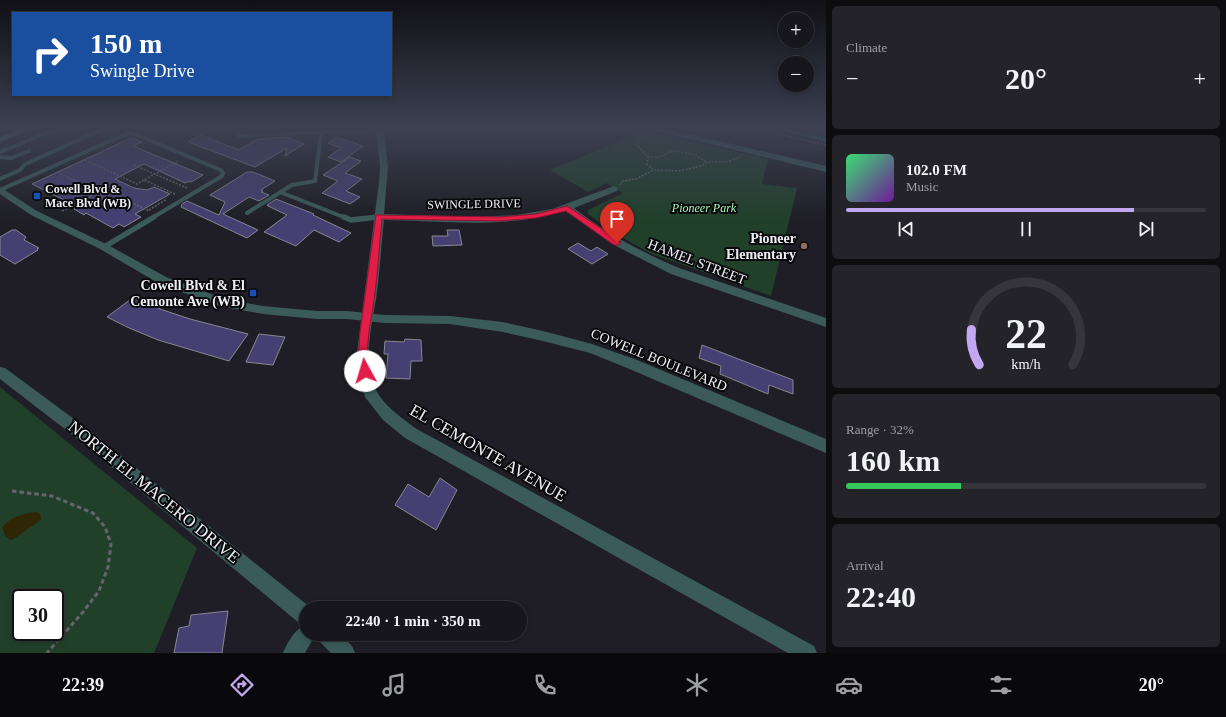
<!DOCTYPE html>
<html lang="en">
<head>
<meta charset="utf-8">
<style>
  :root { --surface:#17161c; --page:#242329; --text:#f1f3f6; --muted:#9e9fa3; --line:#36353b; --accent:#c3a7f2 }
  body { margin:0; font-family:"Times New Roman",serif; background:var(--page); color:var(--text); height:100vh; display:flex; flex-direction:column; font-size:15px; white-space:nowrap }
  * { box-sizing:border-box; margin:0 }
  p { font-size:13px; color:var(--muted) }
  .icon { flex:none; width:22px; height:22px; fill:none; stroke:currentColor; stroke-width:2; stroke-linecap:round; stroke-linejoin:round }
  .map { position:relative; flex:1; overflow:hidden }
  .panel { display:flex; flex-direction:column; gap:6px; padding:6px; background:#0d0c0f; width:400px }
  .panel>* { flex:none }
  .top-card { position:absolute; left:12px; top:12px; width:380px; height:84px; border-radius:0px; box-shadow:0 2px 6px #0003,0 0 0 1px var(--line); background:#1a4fa0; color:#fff; overflow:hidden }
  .tools { position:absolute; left:778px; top:12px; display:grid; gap:8px }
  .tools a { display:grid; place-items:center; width:36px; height:36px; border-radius:50%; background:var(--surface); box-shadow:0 2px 6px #0003,0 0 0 1px var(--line); font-size:20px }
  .speed { position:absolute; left:12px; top:589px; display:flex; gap:8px; font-size:20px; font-weight:700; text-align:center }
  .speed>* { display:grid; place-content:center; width:52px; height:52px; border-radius:50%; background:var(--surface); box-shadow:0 2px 6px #0003,0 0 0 1px var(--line); line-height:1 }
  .speed .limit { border:2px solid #111; border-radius:6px; background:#fff; color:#111 }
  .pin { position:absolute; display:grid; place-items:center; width:34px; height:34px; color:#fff; margin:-41px -17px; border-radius:50% 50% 50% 0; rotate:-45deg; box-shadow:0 0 4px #0007 }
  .pin .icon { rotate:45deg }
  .me { position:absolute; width:44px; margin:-22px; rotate:354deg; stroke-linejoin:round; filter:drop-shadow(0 0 3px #0008) }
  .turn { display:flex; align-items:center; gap:14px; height:84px; padding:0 12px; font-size:18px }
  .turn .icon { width:52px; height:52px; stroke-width:2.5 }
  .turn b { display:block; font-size:28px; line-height:34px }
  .big { font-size:30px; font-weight:700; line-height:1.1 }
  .panel .tile { flex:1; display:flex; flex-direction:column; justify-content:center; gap:6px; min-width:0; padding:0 14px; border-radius:6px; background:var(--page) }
  .panel .dial { align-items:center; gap:0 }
  .dial svg { height:104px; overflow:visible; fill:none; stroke:var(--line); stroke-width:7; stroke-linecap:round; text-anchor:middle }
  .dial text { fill:var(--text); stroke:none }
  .song { display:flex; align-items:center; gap:12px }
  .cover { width:48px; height:48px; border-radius:6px; background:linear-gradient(135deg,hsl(140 70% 55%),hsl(280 70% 35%)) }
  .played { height:4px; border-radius:2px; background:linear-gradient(90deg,var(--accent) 80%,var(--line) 80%) }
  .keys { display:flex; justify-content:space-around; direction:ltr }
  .heat { display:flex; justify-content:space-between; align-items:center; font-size:22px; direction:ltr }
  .charge { height:6px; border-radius:3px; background:linear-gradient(90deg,#34c759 32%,var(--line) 0) }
  .trip { position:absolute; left:299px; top:601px; width:228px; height:40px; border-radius:20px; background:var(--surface); box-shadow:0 2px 6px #0003,0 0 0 1px var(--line); font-weight:700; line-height:40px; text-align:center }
  .menu { display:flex; height:64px; justify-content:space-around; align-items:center; background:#09090b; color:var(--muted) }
  .menu .icon { width:28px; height:28px }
  .menu .active { color:var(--accent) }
  .menu b { font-size:18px; color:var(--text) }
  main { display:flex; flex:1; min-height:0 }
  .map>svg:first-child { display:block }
  .commercial { fill:#2b2332 }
  .green { fill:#21402a; fill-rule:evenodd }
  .sand { fill:#2e2605 }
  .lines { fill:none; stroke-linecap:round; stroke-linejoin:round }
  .stream { stroke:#04687d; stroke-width:2.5 }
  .building { fill:#463f72; stroke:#888791 }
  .path-far1 { stroke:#66656d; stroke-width:1.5; stroke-dasharray:2 1.5; stroke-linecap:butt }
  .path { stroke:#66656d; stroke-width:3; stroke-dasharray:4.5 3; stroke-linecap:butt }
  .service-far1 { stroke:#3a5b5a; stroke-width:4 }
  .service { stroke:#3a5b5a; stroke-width:5.5 }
  .minor { fill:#3a5b5a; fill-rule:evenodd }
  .tertiary { fill:#3a5b5a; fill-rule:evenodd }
  .secondary { fill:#477d7b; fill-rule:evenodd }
  .route { fill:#e11d48; stroke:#92132f }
  .transit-dot { fill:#1a4fb4; stroke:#09090c; stroke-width:1.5 }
  .education-dot { fill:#8d6e63; stroke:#09090c; stroke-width:1.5 }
  .labels { text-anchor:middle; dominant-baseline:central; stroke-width:4; stroke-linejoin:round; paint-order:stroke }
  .far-poi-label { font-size:12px; font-weight:bold; fill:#efeef4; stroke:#09090c; text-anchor:start }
  .far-street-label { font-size:12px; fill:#efeef4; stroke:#09090c }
  .far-park-label { font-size:12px; font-style:italic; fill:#a6f8bc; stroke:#09090c }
  .poi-label { font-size:14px; font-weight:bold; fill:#efeef4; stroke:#09090c; text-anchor:end }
  .street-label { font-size:14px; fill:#efeef4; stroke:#09090c }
  .near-street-label { font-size:17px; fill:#efeef4; stroke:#09090c }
</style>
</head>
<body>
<main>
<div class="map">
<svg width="826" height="653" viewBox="0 0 826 653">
  <rect width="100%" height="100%" fill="#1f1e26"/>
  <polygon class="commercial" points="148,129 290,129 164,136"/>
  <g class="green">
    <polygon points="644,131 768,159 762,184 797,188 771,296 652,254 610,231 587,213 588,210 623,193 606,183 588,192 550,170"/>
    <path d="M 0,387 L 197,548 L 154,653 L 0,653 ZM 21,598 L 55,598 L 55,632 L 21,632 Z"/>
  </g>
  <path class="sand" d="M 36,512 L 40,513 L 41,519 C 36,525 31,526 25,531 C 20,534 17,538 11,540 C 5,537 4,533 2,527 C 9,518 25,513 36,512 Z"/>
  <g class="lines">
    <polyline class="stream" points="780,129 826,140"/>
  </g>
  <g class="building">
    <polygon points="200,135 239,150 258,139 287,137 304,144 285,156 287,148 255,167 188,142"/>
    <polygon points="337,137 363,146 341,162 328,157 341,148 328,143"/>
    <polygon points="131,138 142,142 133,146 203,175 191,182 189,181 185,183 144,164 115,179 134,188 147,190 154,187 170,194 135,214 141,217 124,227 119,224 113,228 86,213 84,215 74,209 78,207 32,184"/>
    <polygon points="350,157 361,161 345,173 362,179 346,191 360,197 350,204 322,193 338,181 323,175"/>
    <polygon points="247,172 253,172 275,181 261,190 263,191 261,192 269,195 259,201 249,197 223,214 258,230 247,238 181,207 182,204 187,201 219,215 225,202 210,195"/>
    <polygon points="276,199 314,214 313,215 351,233 339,242 314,230 296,246 264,232 287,215 268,206 269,206 267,205"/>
    <polygon points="12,230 16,230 26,237 24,240 39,248 37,249 38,250 15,264 0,255 0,237"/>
    <polygon points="447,230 459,230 462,245 433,246 432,236 448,236"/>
    <polygon points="578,243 591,251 597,247 608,254 592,264 568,249"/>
    <polygon points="135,296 160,309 190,319 248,334 229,361 158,340 127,327 107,317"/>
    <polygon points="259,334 285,337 273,365 246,362"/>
    <polygon points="405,339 421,340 422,361 411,361 410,379 386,378 388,354 384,354 385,341 404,342"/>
    <polygon points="702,345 793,380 793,394 769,385 768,394 720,374 721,366 699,358"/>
    <polygon points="440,478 457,490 436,530 395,505 408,484 429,497"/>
    <polygon points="228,611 222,653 174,653 179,628 189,626 191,615"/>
  </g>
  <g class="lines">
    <g class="path-far1">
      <polyline points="756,129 826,145"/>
      <polyline points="644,132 636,144 648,157 647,164 653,169"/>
      <polyline points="648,157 661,157 669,152 676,151 693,154 707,162"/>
      <polyline points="85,160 137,184 144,180"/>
      <polyline points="134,165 187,188"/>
      <polyline points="57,172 94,190 92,193 95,194"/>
      <polyline points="620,185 623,181 636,179 654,170 679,171 702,166 707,162 728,162 740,157"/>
      <polyline points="95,194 115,205 133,203 149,211"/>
      <polyline points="175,194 144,180 179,161"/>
      <polyline points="149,210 167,199"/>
      <polyline points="62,211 95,194"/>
    </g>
    <polyline class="path" points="12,491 52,496 93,513 105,527 111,544 108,567 99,591 83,612 47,653"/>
    <g class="service-far1">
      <polyline points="77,130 79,129"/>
      <polyline points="239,136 380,130"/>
      <polyline points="29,140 56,129"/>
      <polyline points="0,152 25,142"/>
      <polyline points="0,157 11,158 29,151"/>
      <polyline points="0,179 20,170 25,164 103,129"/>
      <polyline points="0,190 128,133 132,133 221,170 223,173 222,176 152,218"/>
      <polyline points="280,192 346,218"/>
      <polyline points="247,213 292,185 315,181 321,133"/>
      <polyline points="369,218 379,217"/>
    </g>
    <g class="service">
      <polyline points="344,217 351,220 378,217"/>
      <polyline points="104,247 154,217"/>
    </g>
    <g class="minor">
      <path d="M 376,129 L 384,129 L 388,167 L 384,214 L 477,217 L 516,215 L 552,209 L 614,186 L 617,187 L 618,189 L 617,191 L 574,208 C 606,233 641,252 679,268 L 826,318 L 826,327 L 671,274 L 616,246 L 565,211 C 506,229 444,221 384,220 C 381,246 380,273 376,299 C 371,329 363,361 376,390 C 383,405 402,418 415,428 L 814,646 L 817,653 L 788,653 L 405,438 L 383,420 L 365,397 L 356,360 L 379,182 L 380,167 Z"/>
      <polygon points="648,129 665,129 711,139 826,166 826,172"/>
      <path d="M 0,367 L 5,368 L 89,430 L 311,608 L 306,608 L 306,634 L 316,634 L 305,653 L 283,653 C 287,643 295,629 305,625 L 299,623 L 79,440 L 0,379 Z"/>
      <polygon points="316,634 340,634 352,646 355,653 331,653 319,641"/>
    </g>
    <polygon class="tertiary" points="0,187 37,211 108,245 166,277 224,299 263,306 317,311 347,311 385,315 450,316 503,322 543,331 592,344 637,360 826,439 826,453 627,368 590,353 543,341 503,332 450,324 385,323 347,319 317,319 263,314 219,306 158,283 100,249 31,215 0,194"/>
    <polygon class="secondary" points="21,129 32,129 0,142 0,137"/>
  </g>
  <linearGradient id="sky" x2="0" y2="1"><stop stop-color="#111015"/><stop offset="0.58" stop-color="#3c4152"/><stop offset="1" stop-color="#3c4152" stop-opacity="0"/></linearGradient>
  <rect width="826" height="221" fill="url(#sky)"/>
  <path class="route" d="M 567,206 L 620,241 L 620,245 L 614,245 L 566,211 L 536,218 L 500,221 L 382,219 C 379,246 378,273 374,300 C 371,323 364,347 370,371 L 368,373 L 362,373 L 358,360 L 360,332 L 376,215 L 500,217 L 536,214 Z"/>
  <g class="transit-dot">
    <rect x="33" y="192" width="8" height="8" rx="2"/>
    <rect x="249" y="289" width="8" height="8" rx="2"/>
  </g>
  <circle class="education-dot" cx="804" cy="246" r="4"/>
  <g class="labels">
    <g class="far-poi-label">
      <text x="45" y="189">Cowell Blvd &amp;<tspan x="45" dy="14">Mace Blvd (WB)</tspan></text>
    </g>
    <g class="far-street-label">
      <text transform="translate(474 204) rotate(-1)">SWINGLE DRIVE</text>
    </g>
    <g class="far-park-label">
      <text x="704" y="208">Pioneer Park</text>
    </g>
    <g class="poi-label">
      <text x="796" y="238">Pioneer<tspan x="796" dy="16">Elementary</tspan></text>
      <text x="245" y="285">Cowell Blvd &amp; El<tspan x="245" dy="16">Cemonte Ave (WB)</tspan></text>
    </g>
    <g class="street-label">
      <text transform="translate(697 262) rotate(21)">HAMEL STREET</text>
      <text transform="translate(659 360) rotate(22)">COWELL BOULEVARD</text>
    </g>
    <g class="near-street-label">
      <text transform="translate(488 453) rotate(30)">EL CEMONTE AVENUE</text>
      <text transform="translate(154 492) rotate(39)">NORTH EL MACERO DRIVE</text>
    </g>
  </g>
</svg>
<div class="tools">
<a>+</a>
<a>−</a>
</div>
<div class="speed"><div class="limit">30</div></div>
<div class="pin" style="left:617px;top:243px;background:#d93025"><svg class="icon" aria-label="arrive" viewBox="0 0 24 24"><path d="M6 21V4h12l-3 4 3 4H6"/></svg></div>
<svg class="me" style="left:365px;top:371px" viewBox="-20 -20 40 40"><circle r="19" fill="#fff"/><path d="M0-13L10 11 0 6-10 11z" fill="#e11d48"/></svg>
<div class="trip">22:40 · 1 min · 350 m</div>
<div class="top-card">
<div class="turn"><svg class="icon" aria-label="right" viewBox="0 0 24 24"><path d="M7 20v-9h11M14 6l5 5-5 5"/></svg><div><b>150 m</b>Swingle Drive</div></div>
</div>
</div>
<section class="panel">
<div class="tile"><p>Climate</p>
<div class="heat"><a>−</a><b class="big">20°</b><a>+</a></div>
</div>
<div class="tile">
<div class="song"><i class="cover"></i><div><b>102.0 FM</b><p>Music</p></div></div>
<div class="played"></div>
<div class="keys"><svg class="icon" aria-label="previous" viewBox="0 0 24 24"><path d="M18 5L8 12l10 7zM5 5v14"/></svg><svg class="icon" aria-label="pause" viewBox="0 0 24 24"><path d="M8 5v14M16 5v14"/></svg><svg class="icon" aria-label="next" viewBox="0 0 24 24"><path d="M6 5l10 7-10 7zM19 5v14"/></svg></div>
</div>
<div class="tile dial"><svg viewBox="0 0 100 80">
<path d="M14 69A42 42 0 1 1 86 69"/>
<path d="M14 69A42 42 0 0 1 8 42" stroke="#c3a7f2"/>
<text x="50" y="56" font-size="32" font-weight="700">22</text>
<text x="50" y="72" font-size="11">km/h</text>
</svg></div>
<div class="tile"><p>Range · 32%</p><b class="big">160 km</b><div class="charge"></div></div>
<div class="tile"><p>Arrival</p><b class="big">22:40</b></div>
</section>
</main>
<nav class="menu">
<b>22:39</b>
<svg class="icon active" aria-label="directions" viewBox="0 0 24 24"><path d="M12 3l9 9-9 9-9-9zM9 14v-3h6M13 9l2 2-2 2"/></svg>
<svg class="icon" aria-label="music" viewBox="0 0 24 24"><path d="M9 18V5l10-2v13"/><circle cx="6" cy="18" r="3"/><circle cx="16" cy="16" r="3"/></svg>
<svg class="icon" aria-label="phone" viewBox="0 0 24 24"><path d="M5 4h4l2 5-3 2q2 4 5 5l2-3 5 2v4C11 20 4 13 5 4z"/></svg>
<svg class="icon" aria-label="climate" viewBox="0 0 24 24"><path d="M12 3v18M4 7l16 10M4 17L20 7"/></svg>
<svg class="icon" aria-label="car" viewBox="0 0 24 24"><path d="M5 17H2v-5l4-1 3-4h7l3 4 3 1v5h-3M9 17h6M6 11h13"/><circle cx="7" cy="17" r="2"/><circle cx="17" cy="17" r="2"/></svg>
<svg class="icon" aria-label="filters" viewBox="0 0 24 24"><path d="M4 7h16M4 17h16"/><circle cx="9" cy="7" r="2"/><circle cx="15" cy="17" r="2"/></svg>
<b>20°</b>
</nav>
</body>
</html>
